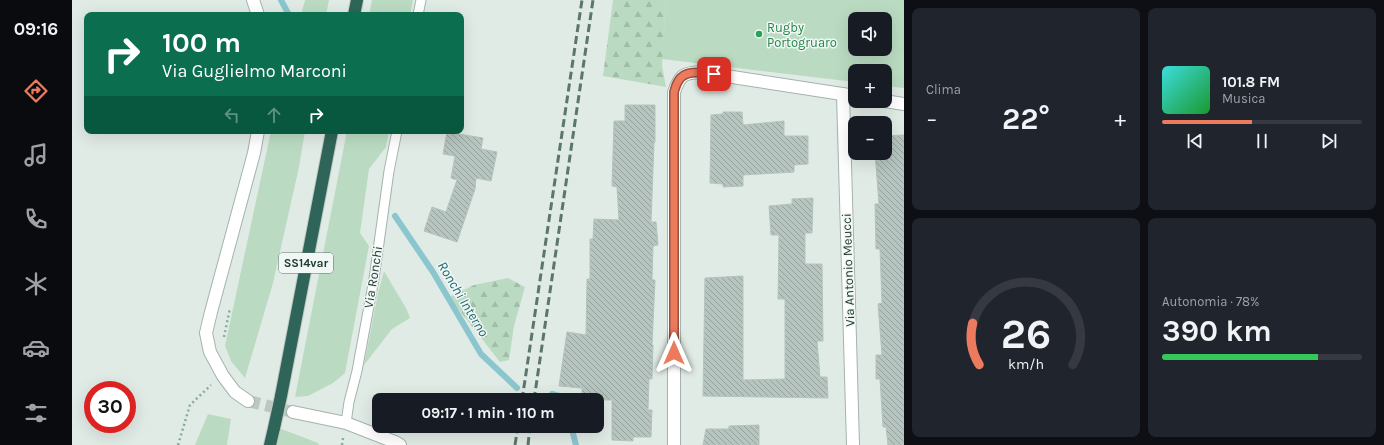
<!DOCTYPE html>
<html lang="it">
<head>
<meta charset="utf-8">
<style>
  :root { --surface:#171b24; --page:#20242c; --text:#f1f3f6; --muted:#9ea1a6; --line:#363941; --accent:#ec7b5e }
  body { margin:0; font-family:Karla,sans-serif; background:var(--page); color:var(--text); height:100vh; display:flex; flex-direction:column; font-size:15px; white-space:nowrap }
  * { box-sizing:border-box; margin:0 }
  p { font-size:13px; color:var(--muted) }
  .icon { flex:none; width:22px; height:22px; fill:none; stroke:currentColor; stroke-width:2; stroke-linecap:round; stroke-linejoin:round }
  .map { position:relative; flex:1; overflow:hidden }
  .side { display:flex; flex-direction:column; gap:8px; padding:8px; background:#0d0f14; width:480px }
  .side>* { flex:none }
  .hud { position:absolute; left:12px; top:12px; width:380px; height:122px; border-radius:8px; box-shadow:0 4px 16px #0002; background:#0b6e4f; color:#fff; overflow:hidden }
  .buttons { position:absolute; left:776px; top:12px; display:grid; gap:8px }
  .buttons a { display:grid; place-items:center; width:44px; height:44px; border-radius:8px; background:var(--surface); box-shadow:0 4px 16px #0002; font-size:20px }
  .speed { position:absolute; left:12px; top:381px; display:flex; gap:8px; font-size:20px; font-weight:700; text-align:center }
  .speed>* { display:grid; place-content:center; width:52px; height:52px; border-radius:50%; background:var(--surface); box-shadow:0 4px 16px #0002; line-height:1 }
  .speed .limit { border:6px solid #d22; background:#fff; color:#111 }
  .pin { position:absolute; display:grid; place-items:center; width:34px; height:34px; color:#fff; margin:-17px; border-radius:8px; box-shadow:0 2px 6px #0006 }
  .me { position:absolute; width:44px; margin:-22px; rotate:0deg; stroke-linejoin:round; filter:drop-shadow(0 0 3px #0008) }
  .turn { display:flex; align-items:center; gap:14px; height:84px; padding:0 12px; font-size:18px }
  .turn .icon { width:52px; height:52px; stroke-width:2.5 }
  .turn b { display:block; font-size:28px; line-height:34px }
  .lanes { display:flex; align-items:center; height:38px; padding:0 12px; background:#0003; justify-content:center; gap:20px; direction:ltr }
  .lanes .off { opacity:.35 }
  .big { font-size:30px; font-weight:700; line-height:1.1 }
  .side .card { flex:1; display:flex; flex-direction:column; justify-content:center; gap:6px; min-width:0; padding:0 14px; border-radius:8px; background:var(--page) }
  .side .dial { align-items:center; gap:0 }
  .dial svg { height:104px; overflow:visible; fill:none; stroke:var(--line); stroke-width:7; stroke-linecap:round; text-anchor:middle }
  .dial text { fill:var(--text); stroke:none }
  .song { display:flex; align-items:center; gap:12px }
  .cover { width:48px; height:48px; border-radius:6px; background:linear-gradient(135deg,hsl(180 70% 55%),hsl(130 70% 35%)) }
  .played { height:4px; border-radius:2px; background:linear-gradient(90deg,var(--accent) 45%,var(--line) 45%) }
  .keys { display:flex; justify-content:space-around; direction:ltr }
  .heat { display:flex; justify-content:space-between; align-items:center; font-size:22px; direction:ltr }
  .charge { height:6px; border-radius:3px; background:linear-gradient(90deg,#34c759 78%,var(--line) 0) }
  .side .tiles { flex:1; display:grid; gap:8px; grid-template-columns:repeat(2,1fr) }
  .trip { position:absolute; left:300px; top:393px; width:232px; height:40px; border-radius:8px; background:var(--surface); box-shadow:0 4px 16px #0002; font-weight:700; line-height:40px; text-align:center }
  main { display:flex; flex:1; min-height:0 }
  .tab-bar { display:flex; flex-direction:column; width:72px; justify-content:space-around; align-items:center; background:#090b0e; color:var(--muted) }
  .tab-bar .icon { width:28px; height:28px }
  .tab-bar .selected { color:var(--accent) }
  .tab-bar b { font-size:18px; color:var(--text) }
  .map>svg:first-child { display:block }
  .grass { fill:#badbc2; fill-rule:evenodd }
  .forest { fill:url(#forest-firs) }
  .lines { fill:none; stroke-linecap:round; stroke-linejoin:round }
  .stream { stroke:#8bc6ce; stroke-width:6 }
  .building { fill:url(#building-back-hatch); stroke:#b3c4bd }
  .street-tunnel { stroke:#bbc8c2; stroke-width:12; stroke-dasharray:12 6; stroke-linecap:butt }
  .lane-casing { stroke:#a4b3ad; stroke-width:11 }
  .street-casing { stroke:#a4b3ad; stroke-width:14 }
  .highway-casing { stroke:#c1c8c6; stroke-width:14 }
  .path { stroke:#82ad9e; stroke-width:2.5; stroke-dasharray:2 3; stroke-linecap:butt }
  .lane { stroke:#fff; stroke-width:9 }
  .street { stroke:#fff; stroke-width:12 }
  .highway { stroke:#2f6558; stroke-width:12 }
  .rail { stroke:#5c766e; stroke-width:3; stroke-dasharray:8 4; stroke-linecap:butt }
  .highway-bridge-casing { stroke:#c1c8c6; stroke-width:14; stroke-linecap:butt }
  .highway-bridge { stroke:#2f6558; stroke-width:12 }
  .route-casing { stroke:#99503d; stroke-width:10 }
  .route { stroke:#ec7b5e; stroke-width:7 }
  .leisure-dot { fill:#2e9e5b; stroke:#f1f7f4; stroke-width:1.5 }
  .labels { text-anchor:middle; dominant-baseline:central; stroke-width:3; stroke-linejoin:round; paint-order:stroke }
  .shield { fill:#f1f7f4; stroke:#60736d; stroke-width:1 }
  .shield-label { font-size:12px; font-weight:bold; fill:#223b33 }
  .leisure-label { font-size:13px; fill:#27864d; stroke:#f1f7f4; text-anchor:start }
  .street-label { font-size:13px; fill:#223b33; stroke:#f1f7f4 }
  .water-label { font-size:14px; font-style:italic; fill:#1f6974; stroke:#f1f7f4 }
</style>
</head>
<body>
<main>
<nav class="tab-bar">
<b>09:16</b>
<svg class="icon selected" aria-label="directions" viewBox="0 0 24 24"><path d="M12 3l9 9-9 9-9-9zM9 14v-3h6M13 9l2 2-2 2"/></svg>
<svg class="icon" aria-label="music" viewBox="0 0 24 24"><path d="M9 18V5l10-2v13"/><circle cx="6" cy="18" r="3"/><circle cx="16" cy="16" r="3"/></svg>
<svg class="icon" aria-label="phone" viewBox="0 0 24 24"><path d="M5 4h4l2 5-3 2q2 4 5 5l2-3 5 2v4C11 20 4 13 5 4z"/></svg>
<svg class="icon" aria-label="climate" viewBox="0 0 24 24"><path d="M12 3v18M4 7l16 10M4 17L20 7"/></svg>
<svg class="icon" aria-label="car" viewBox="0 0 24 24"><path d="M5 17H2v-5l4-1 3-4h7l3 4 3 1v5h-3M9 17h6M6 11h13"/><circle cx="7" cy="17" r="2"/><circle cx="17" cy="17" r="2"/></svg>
<svg class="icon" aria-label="filters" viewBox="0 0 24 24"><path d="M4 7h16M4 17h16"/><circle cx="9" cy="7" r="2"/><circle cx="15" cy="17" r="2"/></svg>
</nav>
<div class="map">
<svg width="832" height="445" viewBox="0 0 832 445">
  <defs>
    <pattern id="forest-firs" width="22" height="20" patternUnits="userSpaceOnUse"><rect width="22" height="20" fill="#badbc2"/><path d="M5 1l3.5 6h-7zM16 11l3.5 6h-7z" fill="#a0bda7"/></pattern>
    <pattern id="building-back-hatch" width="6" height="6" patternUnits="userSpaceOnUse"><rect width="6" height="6" fill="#b6c5bf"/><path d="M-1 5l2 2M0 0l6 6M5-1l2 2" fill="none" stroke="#94a19c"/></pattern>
  </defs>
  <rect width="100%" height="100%" fill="#e1ebe6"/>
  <g class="grass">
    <polygon points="233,0 257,0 254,15 229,15"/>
    <polygon points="300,0 341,0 338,15 297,15"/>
    <path d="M 594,0 L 832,0 L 832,88 L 813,86 L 813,71 L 783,71 L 783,82 L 590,59 ZM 783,19 L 813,19 L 813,49 L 783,49 Z"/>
    <polygon points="199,131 233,131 227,167 201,283 173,378 159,361 153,346"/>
    <polygon points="275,131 317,131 314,147 297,169 288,233 297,246 273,373 261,383 236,396 223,397"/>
    <polygon points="312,271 335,310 338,318 320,329 292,365 306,293"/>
    <polygon points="136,414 159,419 155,445 123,445"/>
    <polygon points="207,428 246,443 247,445 203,445"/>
  </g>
  <g class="forest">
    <polygon points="541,0 594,0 590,65 594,87 531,76"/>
    <polygon points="436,278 453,287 442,326 437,360 428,362 377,297 402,285"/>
  </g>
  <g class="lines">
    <g class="stream">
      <polyline points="209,0 217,15"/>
      <polyline points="323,216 361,272 409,354 445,388"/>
      <polyline points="480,394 491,397 492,400"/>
      <polyline points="499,426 504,445"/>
    </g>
  </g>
  <g class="building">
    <polygon points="553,105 583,105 583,142 582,142 579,222 584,222 586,245 581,246 580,280 583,280 580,345 581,345 580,379 577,379 576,410 580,410 579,437 561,437 561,441 540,440 540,400 510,400 510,388 487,386 495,332 514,335 515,279 518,279 518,239 521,239 522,219 547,220 545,187 540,186 542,121 553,121"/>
    <polygon points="651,112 670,112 671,125 712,121 712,136 736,136 736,164 722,165 722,172 671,175 671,186 651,187 651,184 638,183 639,115 651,114"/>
    <polygon points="375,132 411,138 409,149 425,152 419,181 404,178 403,189 385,242 352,231 360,207 374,212 385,180 379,178 383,156 371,154"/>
    <polygon points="832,135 832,445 816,445 814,427 811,427 808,379 804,379 804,355 810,355 806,304 810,303 808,249 804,249 803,204 807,204 803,153 813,153 813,136"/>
    <polygon points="741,198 740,233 733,233 733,264 750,264 751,341 745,341 748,377 755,377 756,398 631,396 633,278 671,276 671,380 713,379 713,299 706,299 707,235 699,235 697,206 720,204 720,199"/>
    <polygon points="687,425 687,445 631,445 634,429 657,429 657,426"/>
  </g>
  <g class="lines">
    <polyline class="street-tunnel" points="176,401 221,412"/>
    <defs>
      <g id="lane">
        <polyline points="346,15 349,0"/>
        <polyline points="274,423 277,402 285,371 302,279 317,171 325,131"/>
      </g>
      <g id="street">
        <polyline points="181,0 186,15"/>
        <polyline points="771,94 781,445"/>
        <polyline points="813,101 832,104"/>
        <polyline points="176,401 163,392 151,376 138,352 134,333 139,312 182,153 186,131"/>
        <polyline points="221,412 274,423 323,442 328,445"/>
        <path d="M 602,445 L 602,92 C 608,76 610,73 628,72 L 783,96"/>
      </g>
      <g id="highway">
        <polyline points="282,15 285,0"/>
        <polyline points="209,396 260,131"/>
        <polyline points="198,445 202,428"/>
      </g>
    </defs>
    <use href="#lane" class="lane-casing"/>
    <use href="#street" class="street-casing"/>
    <use href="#highway" class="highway-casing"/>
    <g class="path">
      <polyline points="152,337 158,308"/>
      <polyline points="106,445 118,405 139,385"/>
      <polyline points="270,445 271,438"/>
    </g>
    <use href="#lane" class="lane"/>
    <use href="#street" class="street"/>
    <use href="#highway" class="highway"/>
    <g class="rail">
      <polyline points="450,400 510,0"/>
      <polyline points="462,400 521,0"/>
      <polyline points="443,445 446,426"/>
      <polyline points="456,445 458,426"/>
    </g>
    <defs>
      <polyline id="highway-bridge" points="202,428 209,396"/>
    </defs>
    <use href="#highway-bridge" class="highway-bridge-casing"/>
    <use href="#highway-bridge" class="highway-bridge"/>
  </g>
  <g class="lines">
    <defs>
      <path id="route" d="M 602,353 L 602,92 C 603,89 604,84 607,80 C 614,69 631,73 642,74"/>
    </defs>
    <use href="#route" class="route-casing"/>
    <use href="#route" class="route"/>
  </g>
  <circle class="leisure-dot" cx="687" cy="34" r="4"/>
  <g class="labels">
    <rect class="shield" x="207" y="253" width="54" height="20" rx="3"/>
    <g class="shield-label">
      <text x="234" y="263">SS14var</text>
    </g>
    <g class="leisure-label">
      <text x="695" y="27">Rugby<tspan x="695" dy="15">Portogruaro</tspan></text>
    </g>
    <g class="street-label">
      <text transform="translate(776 270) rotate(-92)">Via Antonio Meucci</text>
      <text transform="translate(301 277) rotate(-81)">Via Ronchi</text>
    </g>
    <g class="water-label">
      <text transform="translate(391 299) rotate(59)">Ronchi Interno</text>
    </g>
  </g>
</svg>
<div class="buttons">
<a><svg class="icon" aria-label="sound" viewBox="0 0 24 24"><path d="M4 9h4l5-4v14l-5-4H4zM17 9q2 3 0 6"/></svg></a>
<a>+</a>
<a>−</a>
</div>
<div class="speed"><div class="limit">30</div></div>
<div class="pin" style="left:642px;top:74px;background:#d93025"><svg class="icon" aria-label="arrive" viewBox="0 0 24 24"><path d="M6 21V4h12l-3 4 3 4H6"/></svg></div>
<svg class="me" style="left:602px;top:353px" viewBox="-20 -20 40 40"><path d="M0-17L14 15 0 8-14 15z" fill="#ec7b5e" stroke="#fff" stroke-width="4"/></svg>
<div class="trip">09:17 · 1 min · 110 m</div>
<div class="hud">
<div class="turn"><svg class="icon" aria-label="right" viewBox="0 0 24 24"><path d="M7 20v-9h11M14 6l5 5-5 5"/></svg><div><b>100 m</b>Via Guglielmo Marconi</div></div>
<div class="lanes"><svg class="icon off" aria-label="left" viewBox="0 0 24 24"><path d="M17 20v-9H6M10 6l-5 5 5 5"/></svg><svg class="icon off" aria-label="ahead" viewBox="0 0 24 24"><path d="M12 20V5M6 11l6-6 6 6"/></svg><svg class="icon" aria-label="right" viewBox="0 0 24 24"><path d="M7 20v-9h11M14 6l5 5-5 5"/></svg></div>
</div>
</div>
<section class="side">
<div class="tiles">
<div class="card"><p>Clima</p>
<div class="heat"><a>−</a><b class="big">22°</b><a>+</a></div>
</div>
<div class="card">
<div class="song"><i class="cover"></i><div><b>101.8 FM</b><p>Musica</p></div></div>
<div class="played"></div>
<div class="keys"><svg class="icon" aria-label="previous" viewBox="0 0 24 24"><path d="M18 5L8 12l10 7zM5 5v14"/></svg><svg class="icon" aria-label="pause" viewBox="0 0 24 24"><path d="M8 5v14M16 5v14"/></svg><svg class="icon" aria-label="next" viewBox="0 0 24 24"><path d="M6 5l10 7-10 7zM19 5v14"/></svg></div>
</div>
<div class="card dial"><svg viewBox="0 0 100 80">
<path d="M14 69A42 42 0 1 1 86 69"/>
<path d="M14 69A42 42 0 0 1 9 37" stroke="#ec7b5e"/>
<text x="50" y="56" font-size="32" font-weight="700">26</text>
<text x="50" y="72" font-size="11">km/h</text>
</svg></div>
<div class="card"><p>Autonomia · 78%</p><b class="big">390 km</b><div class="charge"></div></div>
</div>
</section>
</main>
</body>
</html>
